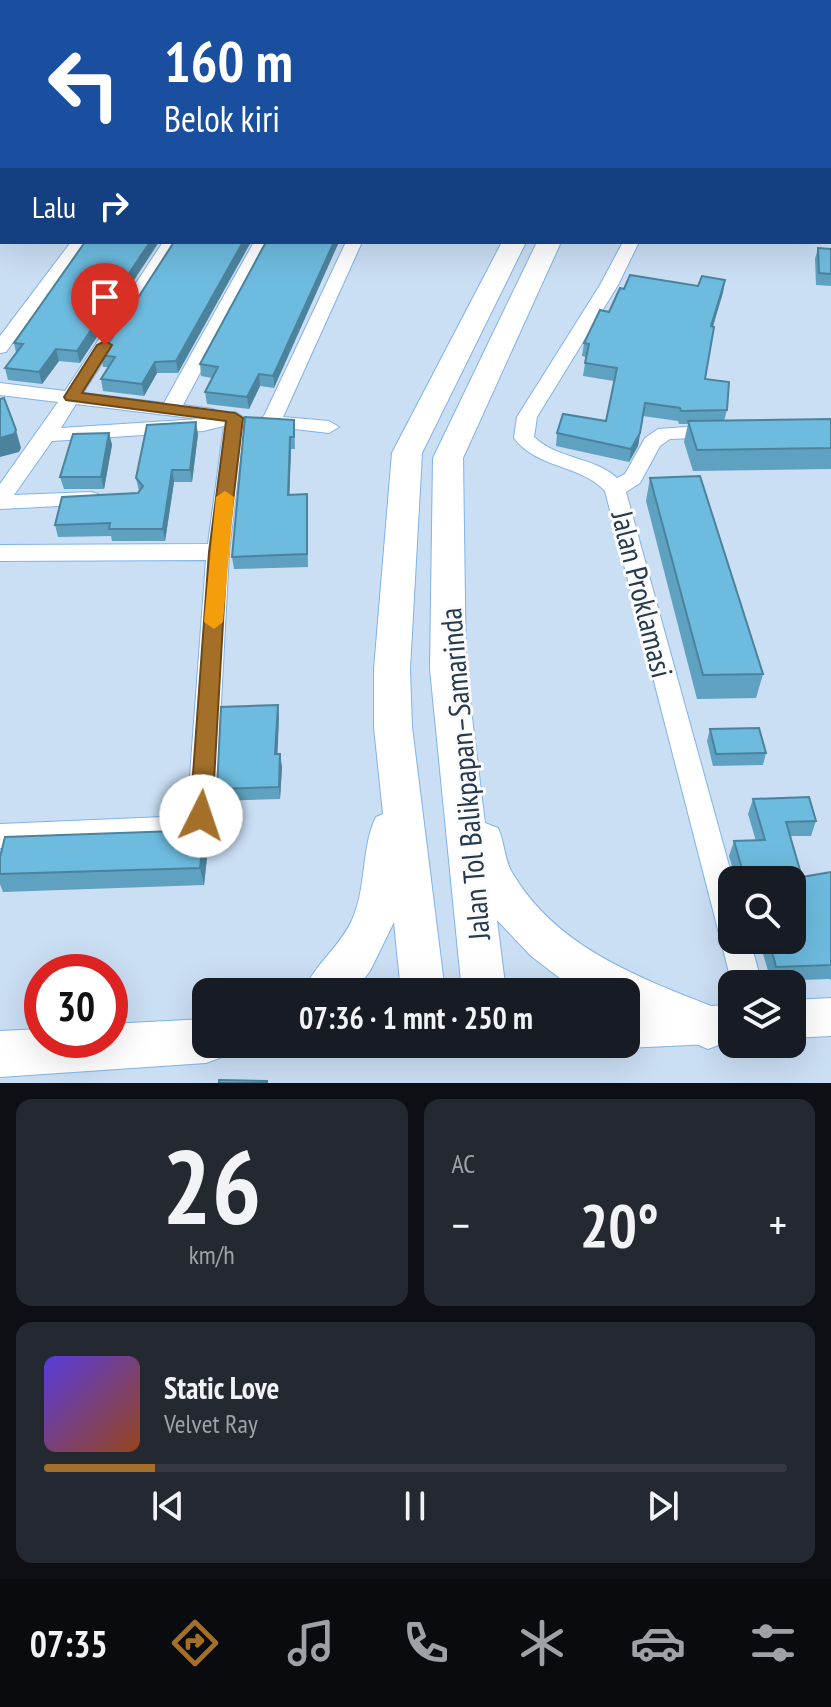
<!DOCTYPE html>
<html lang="id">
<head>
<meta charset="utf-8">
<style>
  :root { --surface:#171b24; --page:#242831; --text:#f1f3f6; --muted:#9ea1a6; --line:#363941; --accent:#a46f28 }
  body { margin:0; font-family:"PT Sans Narrow",sans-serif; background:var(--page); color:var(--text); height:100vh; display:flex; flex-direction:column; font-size:30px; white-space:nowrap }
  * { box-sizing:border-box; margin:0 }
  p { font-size:26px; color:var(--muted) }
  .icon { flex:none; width:44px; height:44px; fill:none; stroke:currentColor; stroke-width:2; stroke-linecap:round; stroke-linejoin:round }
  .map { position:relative; height:1083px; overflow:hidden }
  .sheet { display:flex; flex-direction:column; gap:16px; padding:16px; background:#0d0f14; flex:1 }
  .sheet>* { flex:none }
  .guide { position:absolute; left:0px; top:0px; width:832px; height:244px; box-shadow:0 8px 32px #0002; background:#1a4fa0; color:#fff; overflow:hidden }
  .fabs { position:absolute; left:718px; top:866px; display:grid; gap:16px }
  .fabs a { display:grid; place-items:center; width:88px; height:88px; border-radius:16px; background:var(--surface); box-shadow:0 8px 32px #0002; font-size:40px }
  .speed { position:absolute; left:24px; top:954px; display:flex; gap:16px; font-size:40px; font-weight:700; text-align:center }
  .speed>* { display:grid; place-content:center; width:104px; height:104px; border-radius:50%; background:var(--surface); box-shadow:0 8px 32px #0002; line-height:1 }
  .speed .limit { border:12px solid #d22; background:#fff; color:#111 }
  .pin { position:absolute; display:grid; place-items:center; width:68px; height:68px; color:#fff; margin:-82px -34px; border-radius:50% 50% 50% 0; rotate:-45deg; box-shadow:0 0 8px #0007 }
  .pin .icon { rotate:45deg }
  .me { position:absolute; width:88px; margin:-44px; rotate:4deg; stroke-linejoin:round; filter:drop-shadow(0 0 6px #0008) }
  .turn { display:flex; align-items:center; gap:28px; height:168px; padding:0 32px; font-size:36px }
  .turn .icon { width:104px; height:104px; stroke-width:2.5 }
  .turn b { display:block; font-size:56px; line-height:68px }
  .then { display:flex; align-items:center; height:76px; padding:0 32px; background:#0003; gap:16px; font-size:30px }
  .big { font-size:60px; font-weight:800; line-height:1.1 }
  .sheet .widget { flex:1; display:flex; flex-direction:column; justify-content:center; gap:12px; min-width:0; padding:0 28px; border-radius:16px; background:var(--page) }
  .sheet .dial { align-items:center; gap:0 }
  .dial b { font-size:104px; line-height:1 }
  .song { display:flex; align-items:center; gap:24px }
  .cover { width:96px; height:96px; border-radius:12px; background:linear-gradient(135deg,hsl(250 70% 55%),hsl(20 70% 35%)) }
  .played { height:8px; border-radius:4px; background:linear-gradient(90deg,var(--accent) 15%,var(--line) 15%) }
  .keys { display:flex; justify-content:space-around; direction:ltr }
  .heat { display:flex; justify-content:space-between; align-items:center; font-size:44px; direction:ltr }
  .sheet .tiles { flex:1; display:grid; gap:16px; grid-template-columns:1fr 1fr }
  .widget:last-child { grid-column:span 2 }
  .trip { position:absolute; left:192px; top:978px; width:448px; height:80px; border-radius:16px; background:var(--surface); box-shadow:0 8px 32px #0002; font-weight:800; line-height:80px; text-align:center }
  .tabs { display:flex; height:128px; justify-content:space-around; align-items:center; background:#090b0e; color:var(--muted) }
  .tabs .icon { width:56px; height:56px }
  .tabs .on { color:var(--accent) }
  .tabs b { font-size:36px; color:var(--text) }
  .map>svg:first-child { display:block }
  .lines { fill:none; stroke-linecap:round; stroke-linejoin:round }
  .minor-casing { stroke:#81b3e7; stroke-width:2 }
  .major-casing { stroke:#81b3e7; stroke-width:2 }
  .highway-casing { stroke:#81b3e7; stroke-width:2 }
  .minor { fill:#fff; fill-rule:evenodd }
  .major { fill:#fff; fill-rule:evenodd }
  .highway { fill:#fff; fill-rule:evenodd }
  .wall { fill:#5ea1c0 }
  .shaded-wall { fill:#4c839c }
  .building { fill:#6dbbdf; stroke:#4c839c; stroke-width:2 }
  .route { fill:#a46f28; stroke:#6b481a; stroke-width:2 }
  .slow { fill:#f59e0b }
  .labels { text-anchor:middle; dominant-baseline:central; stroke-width:6; stroke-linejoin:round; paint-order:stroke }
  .street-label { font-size:30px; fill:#253a4f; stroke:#fcfcfc }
</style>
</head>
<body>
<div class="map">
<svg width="831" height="1083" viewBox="0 0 831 1083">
  <rect width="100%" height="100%" fill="#cadef4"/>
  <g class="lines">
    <defs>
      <g id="minor">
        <rect x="512" y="0" width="12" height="2"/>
        <polygon points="0,112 2,112 0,121"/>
        <rect x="0" y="141" width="2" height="8"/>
        <rect x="830" y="209" width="1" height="10"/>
        <polygon points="71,242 87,242 6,352 0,353 0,336"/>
        <path d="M 163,242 L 179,242 L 83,393 L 164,403 L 254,242 L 270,242 L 183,405 L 213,409 L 223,415 L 235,412 L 245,418 L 229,552 L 215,816 L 207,833 L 190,840 L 0,848 L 0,824 L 187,816 L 206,560 L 0,561 L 0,545 L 208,544 L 224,426 L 203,431 L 52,441 L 14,495 L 91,492 L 98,494 L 102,499 L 98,504 L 0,509 L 0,484 L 58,402 L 0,395 L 0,383 L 65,391 ZM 76,404 L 199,419 L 61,428 Z"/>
        <polygon points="346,242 362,242 283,417 329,421 339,427 329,433 260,425 257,421 264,416"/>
        <path d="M 623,242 L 639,242 L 618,285 L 537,417 L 534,437 C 557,459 594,457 617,478 L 625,474 L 645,438 L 658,429 L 715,425 L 725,431 L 715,437 L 670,439 L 660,446 L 640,483 L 626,492 L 733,880 L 732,940 L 750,940 L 762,984 L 732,984 L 605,491 C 580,464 537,469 514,438 L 517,417 L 600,285 Z"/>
      </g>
      <g id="major">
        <polygon points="831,998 831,1036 792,1038 792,1000"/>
        <polygon points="732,1005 732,1043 626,1048 615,1044 626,1044 626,1010"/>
      </g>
      <g id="highway">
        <polygon points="569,0 585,0 586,2 568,2"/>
        <polygon points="592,0 608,0 610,2 592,2"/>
        <path d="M 502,242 L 526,242 L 422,453 L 410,669 L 412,727 L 445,992 L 401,992 L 394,922 L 370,971 L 354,992 L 303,992 C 314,965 340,947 352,920 C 367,887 361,847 376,817 L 383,814 L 374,727 L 374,669 L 392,453 Z"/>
        <path d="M 537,242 L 561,242 L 463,458 L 466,669 L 485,823 L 498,828 C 505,843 504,860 513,874 C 559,951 646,980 724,1011 L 731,1027 L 724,1043 L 708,1049 L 626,1015 L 626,992 L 578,992 L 531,956 L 497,920 L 506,992 L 462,992 L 430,669 L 433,458 Z"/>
        <polygon points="206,1019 206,1044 228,1044 222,1057 206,1063 0,1077 0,1031 42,1029 42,1040 110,1040 110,1024"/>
      </g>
    </defs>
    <use href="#minor" class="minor-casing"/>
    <use href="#major" class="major-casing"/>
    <use href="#highway" class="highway-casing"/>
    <use href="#minor" class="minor"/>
    <use href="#major" class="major"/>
    <use href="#highway" class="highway"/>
  </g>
  <g class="wall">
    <polygon points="352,0 502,0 499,2 363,2"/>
    <polygon points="782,0 831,0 831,9 830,2 793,2"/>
    <polygon points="85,242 80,363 59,361 42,384 8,380 5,368 16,353 14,343"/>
    <polygon points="174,242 178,373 157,373 144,396 103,391 101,379 108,367 103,367 101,355"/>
    <polygon points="266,242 274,388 260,386 249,409 207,404 205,392 212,378 201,376 200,364"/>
    <polygon points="818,248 831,249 831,286 816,285 815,259"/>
    <polygon points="725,280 713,327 705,379 727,410 724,421 831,419 831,469 693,471 684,442 688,424 679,424 678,421 643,416 638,446 629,462 556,446 557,433 606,421 614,381 583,376 586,357 582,356 584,343 609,312 698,286"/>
    <polygon points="294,420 295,449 291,449 289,495 307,494 308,567 234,569 232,557"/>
    <polygon points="109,433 112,445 104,489 64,489 60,477"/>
    <polygon points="198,434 192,482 174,482 165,541 112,541 111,536 58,537 55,525 138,493 139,491 136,478"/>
    <polygon points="650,478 763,674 756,698 697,699 646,501"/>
    <polygon points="278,705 279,717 277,754 282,767 280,799 219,801 217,789"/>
    <polygon points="710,729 766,753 763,765 713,766 707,741"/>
    <polygon points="753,799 816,821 811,836 790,836 802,877 831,872 831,981 830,979 771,981 759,940 792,940 792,880 736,880 729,856 734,841 756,841 748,814"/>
    <polygon points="204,830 208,848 204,885 3,892 0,884 0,857"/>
  </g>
  <g class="shaded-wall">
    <polygon points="150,242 159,242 80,363 77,351"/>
    <polygon points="243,242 251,242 178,373 176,361"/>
    <polygon points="334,242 339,242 274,388 273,376"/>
    <polygon points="725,280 723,293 709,339 711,326"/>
    <polygon points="56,349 59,361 42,384 39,372"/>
    <polygon points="155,362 157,373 144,396 142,384"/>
    <polygon points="259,374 260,386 249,409 247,397"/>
    <polygon points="643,416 638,446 629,462 631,449"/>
    <polygon points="196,422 198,434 192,482 190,470"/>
    <polygon points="16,430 21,448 19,452 0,457 0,438"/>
    <polygon points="109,433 112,445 104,489 101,477"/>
    <polygon points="290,437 291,449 289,507 288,495"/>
    <polygon points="172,470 174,482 165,541 163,529"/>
    <polygon points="278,705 279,717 277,767 275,754"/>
    <polygon points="280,754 282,767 280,799 279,787"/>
    <polygon points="204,830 208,848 204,885 200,868"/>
  </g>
  <g class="building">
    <polygon points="59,0 153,0 148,2 55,2"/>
    <polygon points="366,0 433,0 431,2 365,2"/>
    <polygon points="453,0 496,0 493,2 467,2"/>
    <polygon points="680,0 711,0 722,2 678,2"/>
    <polygon points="755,0 775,0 773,2 753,2"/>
    <polygon points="0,9 2,9 2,76 0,75"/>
    <rect x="830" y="91" width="1" height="36"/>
    <polygon points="2,187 2,217 0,216 0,188"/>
    <polygon points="85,242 150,242 77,351 56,349 39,372 5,368 23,344 14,343"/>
    <polygon points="174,242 243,242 176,361 155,362 142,384 101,379 115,357 101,355"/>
    <polygon points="266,242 334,242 273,376 259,374 247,397 205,392 218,367 200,364"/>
    <polygon points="818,248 831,249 831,274 819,273"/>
    <polygon points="630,275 698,286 702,276 725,280 711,326 714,327 705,379 729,382 727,410 681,411 680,408 645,403 640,433 631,449 557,433 563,414 606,421 617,368 585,363 589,344 584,343 600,310 609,312 620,288 624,289"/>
    <polygon points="4,398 16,430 14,434 0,438 0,399"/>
    <polygon points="245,417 294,420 294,437 290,437 288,495 307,494 307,554 232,557"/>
    <polygon points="831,419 831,448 697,450 688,421"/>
    <polygon points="196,422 190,470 172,470 163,529 109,529 110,523 55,525 62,497 138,493 143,486 136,478 147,425"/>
    <polygon points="109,433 101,477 60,477 73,434"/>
    <polygon points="700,476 763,674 703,675 650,478"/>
    <polygon points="278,705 275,754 280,754 279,787 217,789 221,707"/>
    <polygon points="759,728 766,753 716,754 710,729"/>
    <polygon points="809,797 816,821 786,822 802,877 831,872 831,965 776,967 769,940 792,940 792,880 740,880 741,865 734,841 765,840 753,799"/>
    <polygon points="204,830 200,868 0,874 0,857 5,837"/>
    <polygon points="219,1080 267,1081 267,1083 219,1083"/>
  </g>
  <polygon class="route" points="105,341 112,345 82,393 235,413 243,418 227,552 212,816 209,823 201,826 193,823 190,816 209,552 226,421 66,400 64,397 97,345"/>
  <polygon class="slow" points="225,491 234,497 223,622 214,629 204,622 216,497"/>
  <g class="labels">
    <g class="street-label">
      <text transform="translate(643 594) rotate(76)">Jalan Proklamasi</text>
      <text transform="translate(464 774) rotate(-95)">Jalan Tol Balikpapan–Samarinda</text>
    </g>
  </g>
</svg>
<div class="fabs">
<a><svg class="icon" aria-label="search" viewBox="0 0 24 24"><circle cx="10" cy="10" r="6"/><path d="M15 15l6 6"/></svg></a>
<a><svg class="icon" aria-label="layers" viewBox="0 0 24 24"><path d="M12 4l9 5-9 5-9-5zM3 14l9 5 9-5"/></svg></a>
</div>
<div class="speed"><div class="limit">30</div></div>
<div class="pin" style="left:105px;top:345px;background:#d93025"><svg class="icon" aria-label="arrive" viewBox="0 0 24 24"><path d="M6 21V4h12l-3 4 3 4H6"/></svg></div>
<svg class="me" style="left:201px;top:816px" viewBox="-20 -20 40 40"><circle r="19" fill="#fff"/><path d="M0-13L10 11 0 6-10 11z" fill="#a46f28"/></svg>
<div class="trip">07:36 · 1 mnt · 250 m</div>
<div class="guide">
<div class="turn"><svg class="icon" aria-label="left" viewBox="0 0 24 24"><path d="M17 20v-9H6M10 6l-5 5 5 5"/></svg><div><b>160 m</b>Belok kiri</div></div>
<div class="then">Lalu<svg class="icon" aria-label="right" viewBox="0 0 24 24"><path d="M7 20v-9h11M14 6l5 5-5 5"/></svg></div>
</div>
</div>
<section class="sheet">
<div class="tiles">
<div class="widget dial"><b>26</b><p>km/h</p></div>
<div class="widget"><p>AC</p>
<div class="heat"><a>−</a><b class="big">20°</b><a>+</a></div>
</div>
<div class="widget">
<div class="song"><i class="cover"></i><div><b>Static Love</b><p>Velvet Ray</p></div></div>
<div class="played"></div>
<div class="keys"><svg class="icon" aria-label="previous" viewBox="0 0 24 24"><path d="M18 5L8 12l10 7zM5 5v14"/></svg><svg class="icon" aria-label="pause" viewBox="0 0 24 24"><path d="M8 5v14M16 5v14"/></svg><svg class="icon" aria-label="next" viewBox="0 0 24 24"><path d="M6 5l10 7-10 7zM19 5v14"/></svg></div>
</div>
</div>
</section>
<nav class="tabs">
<b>07:35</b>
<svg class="icon on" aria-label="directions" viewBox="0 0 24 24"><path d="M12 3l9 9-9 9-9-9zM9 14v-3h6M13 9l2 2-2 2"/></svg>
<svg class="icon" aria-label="music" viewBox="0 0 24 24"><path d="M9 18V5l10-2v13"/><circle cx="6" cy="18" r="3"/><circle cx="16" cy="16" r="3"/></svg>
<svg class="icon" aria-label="phone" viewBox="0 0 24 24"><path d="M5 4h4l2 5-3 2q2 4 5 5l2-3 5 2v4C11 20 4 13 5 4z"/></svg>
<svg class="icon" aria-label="climate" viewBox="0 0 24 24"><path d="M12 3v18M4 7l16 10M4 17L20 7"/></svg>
<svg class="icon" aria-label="car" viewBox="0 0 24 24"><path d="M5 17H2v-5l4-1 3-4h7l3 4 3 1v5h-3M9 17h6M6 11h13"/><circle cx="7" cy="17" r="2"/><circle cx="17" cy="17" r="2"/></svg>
<svg class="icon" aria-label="filters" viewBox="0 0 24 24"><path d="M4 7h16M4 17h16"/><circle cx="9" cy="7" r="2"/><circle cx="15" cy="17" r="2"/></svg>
</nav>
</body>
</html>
